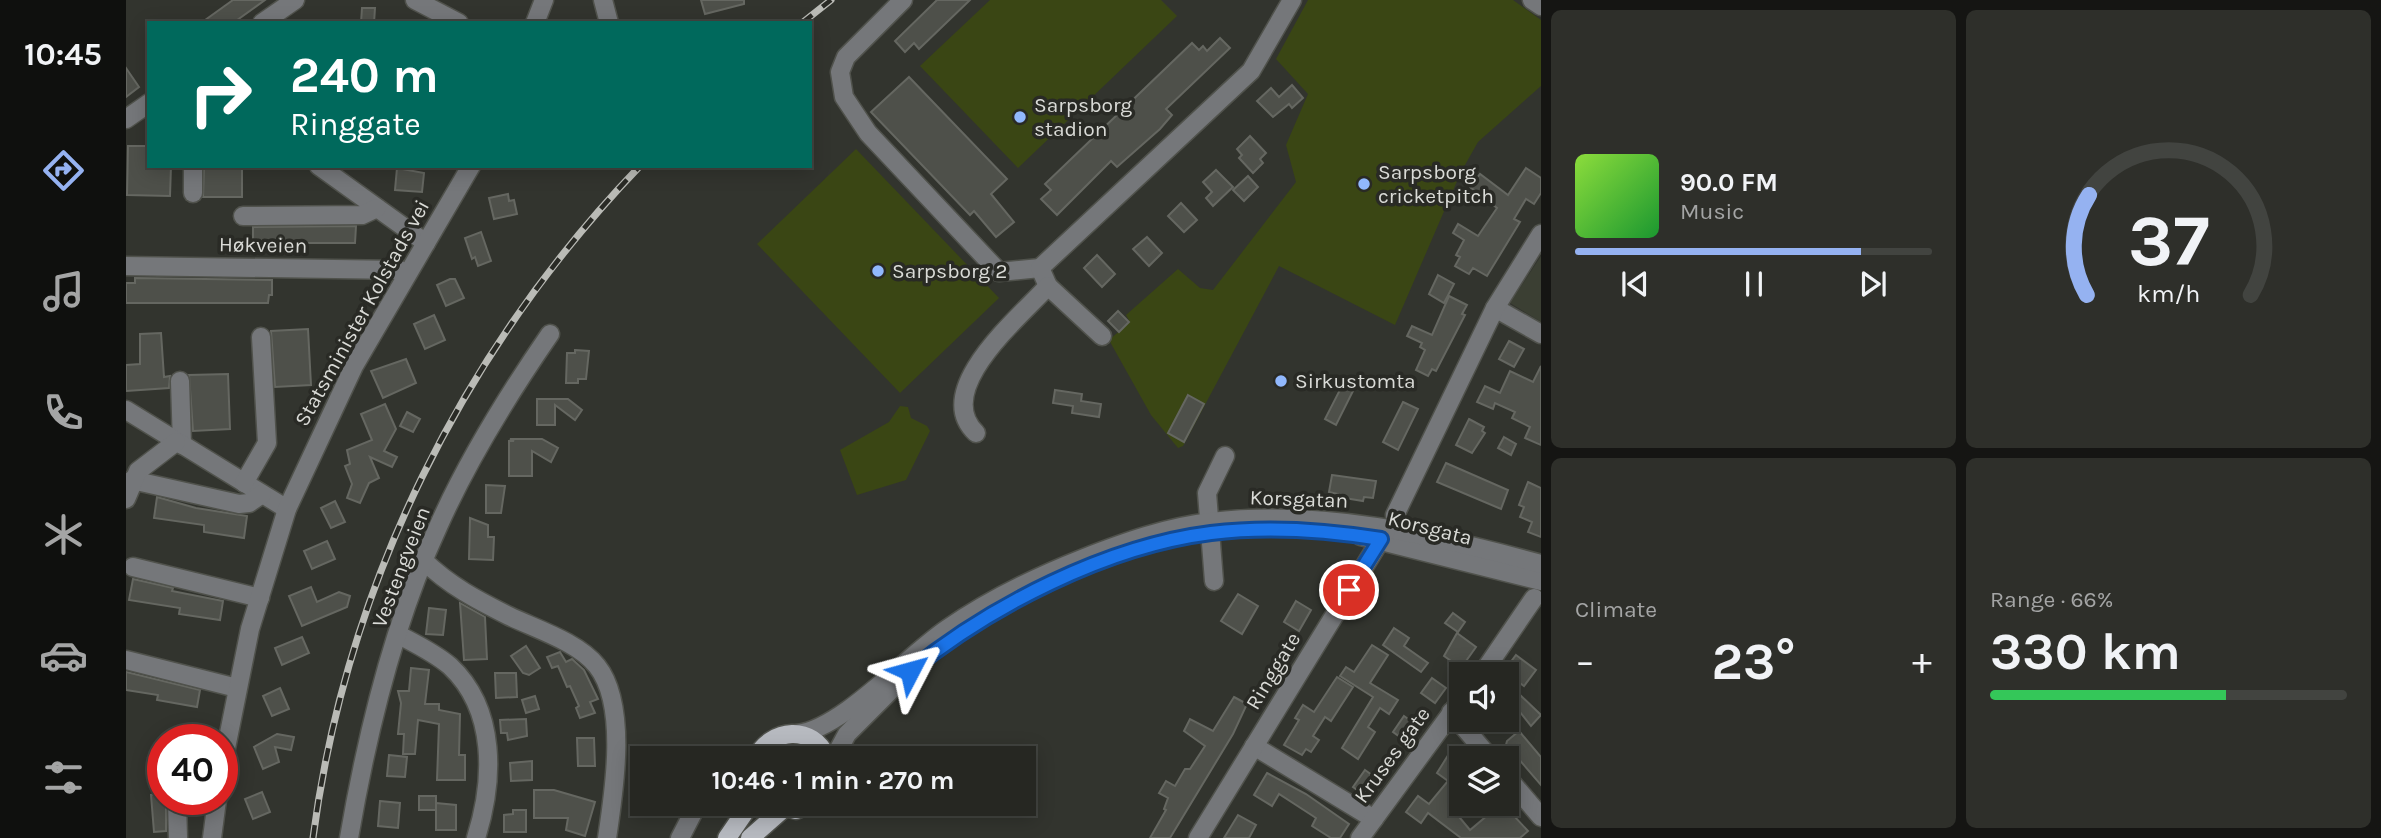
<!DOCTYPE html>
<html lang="en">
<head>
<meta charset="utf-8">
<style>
  :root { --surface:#262722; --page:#2e2f2a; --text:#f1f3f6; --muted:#a4a5a5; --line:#424440; --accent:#95b2f1 }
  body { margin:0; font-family:Karla,sans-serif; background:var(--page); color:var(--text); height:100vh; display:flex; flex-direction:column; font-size:26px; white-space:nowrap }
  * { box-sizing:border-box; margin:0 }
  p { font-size:23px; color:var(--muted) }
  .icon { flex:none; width:38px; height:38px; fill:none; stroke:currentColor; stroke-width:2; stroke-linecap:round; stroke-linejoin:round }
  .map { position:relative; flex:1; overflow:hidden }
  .panel { display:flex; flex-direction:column; gap:10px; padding:10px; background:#151513; width:840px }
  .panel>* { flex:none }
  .top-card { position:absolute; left:21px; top:21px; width:665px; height:147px; border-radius:0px; box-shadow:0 4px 18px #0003,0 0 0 2px var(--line); background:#00695c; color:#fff; overflow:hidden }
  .controls { position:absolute; left:1323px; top:662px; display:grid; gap:14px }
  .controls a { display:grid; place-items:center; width:70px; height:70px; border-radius:0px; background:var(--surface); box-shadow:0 4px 18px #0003,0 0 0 2px var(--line); font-size:35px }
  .speed { position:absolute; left:21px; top:724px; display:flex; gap:14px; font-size:35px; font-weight:700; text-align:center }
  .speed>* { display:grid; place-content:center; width:91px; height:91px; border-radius:50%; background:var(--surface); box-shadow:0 4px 18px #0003,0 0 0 2px var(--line); line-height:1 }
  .speed .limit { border:10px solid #d22; background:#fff; color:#111 }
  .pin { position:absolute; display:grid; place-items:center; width:60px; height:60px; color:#fff; margin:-30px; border:4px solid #fff; border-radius:50%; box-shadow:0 2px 7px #0007 }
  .me { position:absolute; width:77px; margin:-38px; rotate:51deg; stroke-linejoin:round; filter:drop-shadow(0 0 5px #0008) }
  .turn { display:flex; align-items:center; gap:24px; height:147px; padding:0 28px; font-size:32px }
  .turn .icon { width:91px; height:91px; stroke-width:2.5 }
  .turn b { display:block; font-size:49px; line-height:60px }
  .big { font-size:52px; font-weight:700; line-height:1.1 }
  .panel .tile { flex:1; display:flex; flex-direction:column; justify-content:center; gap:10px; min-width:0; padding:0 24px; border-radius:10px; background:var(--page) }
  .panel .dial { align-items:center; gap:0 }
  .dial svg { height:182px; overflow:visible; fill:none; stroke:var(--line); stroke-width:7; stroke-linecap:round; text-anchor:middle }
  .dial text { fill:var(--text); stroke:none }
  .song { display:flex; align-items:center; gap:21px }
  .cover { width:84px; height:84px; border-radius:10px; background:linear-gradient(135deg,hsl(90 70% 55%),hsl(130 70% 35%)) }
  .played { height:7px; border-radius:4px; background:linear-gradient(90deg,var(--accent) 80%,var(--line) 80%) }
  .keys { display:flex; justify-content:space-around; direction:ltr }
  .heat { display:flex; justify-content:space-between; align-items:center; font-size:38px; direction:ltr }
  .charge { height:10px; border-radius:5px; background:linear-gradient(90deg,#34c759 66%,var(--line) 0) }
  .panel .tiles { flex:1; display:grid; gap:10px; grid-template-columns:repeat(2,1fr) }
  .trip { position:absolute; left:504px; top:746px; width:406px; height:70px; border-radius:0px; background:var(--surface); box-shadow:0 4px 18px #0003,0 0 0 2px var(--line); font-weight:700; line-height:70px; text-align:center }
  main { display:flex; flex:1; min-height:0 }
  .menu { display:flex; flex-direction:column; width:126px; justify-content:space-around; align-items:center; background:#0f100e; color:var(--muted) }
  .menu .icon { width:49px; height:49px }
  .menu .active { color:var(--accent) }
  .menu b { font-size:32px; color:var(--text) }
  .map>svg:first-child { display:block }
  .built { fill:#3b3f33 }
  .green { fill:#3a4614 }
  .building { fill:#4e504a; stroke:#656761; stroke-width:2 }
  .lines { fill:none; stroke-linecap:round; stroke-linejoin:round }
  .minor-casing { stroke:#50524c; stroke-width:21 }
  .major-casing { stroke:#50524c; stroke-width:21 }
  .minor { stroke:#75777a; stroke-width:18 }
  .major { stroke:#b7bac0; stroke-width:18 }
  .rail-casing { stroke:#babbb6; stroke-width:7 }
  .rail { stroke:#292a25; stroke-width:4.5; stroke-dasharray:13; stroke-linecap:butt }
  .route-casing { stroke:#114b97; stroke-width:18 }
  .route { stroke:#1a73e8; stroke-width:12 }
  .poi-dot { fill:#91b8fd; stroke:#292a25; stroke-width:2.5 }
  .labels { text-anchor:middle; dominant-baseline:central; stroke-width:7; stroke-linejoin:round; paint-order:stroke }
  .poi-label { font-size:21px; fill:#dadbd7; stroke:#292a25; text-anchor:start }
  .street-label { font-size:21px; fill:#dadbd7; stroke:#292a25 }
</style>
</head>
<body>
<main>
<nav class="menu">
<b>10:45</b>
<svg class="icon active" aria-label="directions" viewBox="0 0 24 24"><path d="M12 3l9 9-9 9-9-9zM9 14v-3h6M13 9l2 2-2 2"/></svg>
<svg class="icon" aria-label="music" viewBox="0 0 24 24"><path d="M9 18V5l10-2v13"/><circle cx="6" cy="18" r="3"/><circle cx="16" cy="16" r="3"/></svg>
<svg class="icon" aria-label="phone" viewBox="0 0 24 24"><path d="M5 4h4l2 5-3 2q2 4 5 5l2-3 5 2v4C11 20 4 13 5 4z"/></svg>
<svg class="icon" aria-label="climate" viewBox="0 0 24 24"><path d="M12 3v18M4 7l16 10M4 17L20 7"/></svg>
<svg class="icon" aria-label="car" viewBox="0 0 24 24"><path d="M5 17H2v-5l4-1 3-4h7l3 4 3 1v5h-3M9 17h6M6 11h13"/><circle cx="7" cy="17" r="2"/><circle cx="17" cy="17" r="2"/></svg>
<svg class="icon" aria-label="filters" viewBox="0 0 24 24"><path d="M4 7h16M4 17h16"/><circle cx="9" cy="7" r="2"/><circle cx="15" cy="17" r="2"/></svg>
</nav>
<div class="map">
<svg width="1415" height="838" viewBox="0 0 1415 838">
  <rect width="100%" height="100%" fill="#32342e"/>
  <polygon class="built" points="1415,256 1415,322 1384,303"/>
  <g class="green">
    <polygon points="864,0 1035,0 1051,16 892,168 794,66"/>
    <polygon points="1182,0 1387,0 1415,20 1415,86 1352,142 1335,172 1269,325 1153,266 1057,446 1052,448 1025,415 983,340 1004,322 1000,315 1052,269 1074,288 1087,290 1170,182 1160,145 1182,94 1150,59"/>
    <polygon points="730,149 873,298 774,393 631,244"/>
    <polygon points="774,406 782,407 785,418 801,426 804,431 780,480 731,495 714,450 763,422"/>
  </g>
  <g class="building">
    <polygon points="107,0 139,0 107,23 75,23"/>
    <polygon points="575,0 618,0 618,4 579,14"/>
    <polygon points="811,0 844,0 793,49 788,43 779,52 769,41"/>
    <polygon points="236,8 249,8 248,23 235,23"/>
    <polygon points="1094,38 1104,48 1040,109 1046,115 1034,129 991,167 985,161 931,215 915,199 925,190 919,184 1066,43 1073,50 1077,46 1081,51"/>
    <polygon points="0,68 13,87 0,97"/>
    <polygon points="783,77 881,179 865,194 888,222 870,237 848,211 844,215 745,112"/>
    <polygon points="1166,85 1177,98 1166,108 1163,104 1147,117 1131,101 1145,88 1153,97"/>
    <polygon points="1124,136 1140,153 1134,159 1137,163 1127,173 1113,158 1116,155 1111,149"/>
    <polygon points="2,146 23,146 23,166 45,166 44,196 1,195"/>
    <polygon points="78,166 116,166 116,197 77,197"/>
    <polygon points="271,168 298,173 296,192 269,190"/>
    <polygon points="1400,168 1415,178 1415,193 1408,204 1400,199 1388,219 1394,222 1361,276 1347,268 1343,274 1329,266 1334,257 1330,255 1338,240 1327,233 1332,224 1352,236 1371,208 1344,187 1354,174 1382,195"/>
    <polygon points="1090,170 1107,187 1087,206 1080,198 1086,192 1077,182"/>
    <polygon points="1122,176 1132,187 1118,201 1107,190"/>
    <polygon points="382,194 383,201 388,200 391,214 368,219 363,198"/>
    <polygon points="1055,203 1071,220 1058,232 1042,216"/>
    <polygon points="230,226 229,243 127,243 127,227"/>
    <polygon points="355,232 365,261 352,266 349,257 346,259 339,238"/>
    <polygon points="1021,237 1036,253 1023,266 1007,249"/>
    <polygon points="971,255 989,274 976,287 958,268"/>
    <polygon points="1312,275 1328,284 1318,303 1303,294"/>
    <polygon points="9,278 146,280 146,295 143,295 142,303 0,303 0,283 9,283"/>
    <polygon points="324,279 329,279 338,298 320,306 311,285"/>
    <polygon points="1323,296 1341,305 1336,314 1339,315 1310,371 1306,369 1302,376 1290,370 1299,350 1294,347 1296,343 1281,336 1286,326 1306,335"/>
    <polygon points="992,311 1003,322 993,332 982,321"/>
    <polygon points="308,315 319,340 299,349 288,324"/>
    <polygon points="182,329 185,385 149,387 145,331"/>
    <polygon points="35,333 38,377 44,376 43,388 0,391 0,365 14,364 14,334"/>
    <polygon points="1383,341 1398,349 1388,367 1373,359"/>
    <polygon points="449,350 463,351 460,379 452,379 452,383 440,383 441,353 449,353"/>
    <polygon points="280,359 290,383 257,398 245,371"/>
    <polygon points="1415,366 1415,445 1399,438 1404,427 1386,418 1389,412 1369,403 1367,409 1351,402 1359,386 1374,393 1384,371 1407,382"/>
    <polygon points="102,374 104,429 67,431 63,375"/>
    <polygon points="1219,380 1230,385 1210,425 1199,419"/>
    <polygon points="929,390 956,394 955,401 975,404 973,417 946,413 947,406 927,403"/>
    <polygon points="1062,395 1078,404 1058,442 1042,433"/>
    <polygon points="411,399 442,399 456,410 449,420 429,405 429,425 411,425"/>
    <polygon points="1277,402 1292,409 1272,450 1257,442"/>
    <polygon points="259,404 270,429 258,451 271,457 266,467 244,457 253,478 243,483 234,503 221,498 226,484 219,466 224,464 221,450 246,440 235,414"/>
    <polygon points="281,412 294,419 287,432 274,426"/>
    <polygon points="1343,419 1358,427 1356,431 1359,433 1346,453 1330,445"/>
    <polygon points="1378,437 1390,444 1385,455 1372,448"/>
    <polygon points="384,439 416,439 432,448 425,462 406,451 406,476 383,476 383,441 388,441"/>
    <polygon points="1320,463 1382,490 1375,509 1311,482"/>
    <polygon points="1206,475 1250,481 1247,498 1238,497 1237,501 1212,497 1212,494 1203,492"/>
    <polygon points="1402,482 1415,488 1415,537 1402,532 1406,522 1394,517 1398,507 1393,505"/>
    <polygon points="360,485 379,486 375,513 360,513"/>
    <polygon points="31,497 70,508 121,516 118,538 78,532 78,525 28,518"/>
    <polygon points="209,501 219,522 205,528 195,508"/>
    <polygon points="344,518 362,525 362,537 368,537 367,560 343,559"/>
    <polygon points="201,541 209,559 186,569 178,551"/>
    <polygon points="7,579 47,588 46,591 97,601 94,620 53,614 54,608 3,600"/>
    <polygon points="185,587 191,602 213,592 224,596 221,607 176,626 163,596"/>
    <polygon points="1112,594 1132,606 1116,634 1095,621"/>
    <polygon points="1170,601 1185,610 1173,631 1158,622"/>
    <polygon points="334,603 359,617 361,659 338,660"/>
    <polygon points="303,608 320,610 317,635 300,634"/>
    <polygon points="1327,613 1339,622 1332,632 1319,623"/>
    <polygon points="1268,628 1283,638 1278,646 1302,663 1295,672 1257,645"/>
    <polygon points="1331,633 1350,647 1335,668 1318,656"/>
    <polygon points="176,637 183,653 156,665 149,648"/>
    <polygon points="1246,645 1262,655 1244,683 1272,700 1263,714 1254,708 1242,727 1249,732 1232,759 1216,748 1247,697 1214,676 1220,667 1228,672"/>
    <polygon points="400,646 414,668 403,675 397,673 385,656"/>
    <polygon points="434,652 440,662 446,659 458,670 472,699 464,702 469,713 454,718 450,708 453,706 444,686 441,687 432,666 426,668 421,657"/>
    <polygon points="1390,655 1410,670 1398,686 1378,671"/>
    <polygon points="285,668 303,670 299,704 313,704 313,710 334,714 333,755 339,755 339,780 311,780 313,724 292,720 289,754 277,754 278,734 272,734 275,703 272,691 283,691"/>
    <polygon points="0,672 74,690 71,707 31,700 32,695 0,690"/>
    <polygon points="369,673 390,673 391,697 370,698"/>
    <polygon points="1211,677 1227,687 1205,721 1199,717 1187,736 1193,740 1185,752 1180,749 1176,755 1158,745 1173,720 1169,718 1177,705 1188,712"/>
    <polygon points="1306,678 1320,688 1309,703 1295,693"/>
    <polygon points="154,688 163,709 146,716 137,696"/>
    <polygon points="1392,693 1415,715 1405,726 1386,702"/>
    <polygon points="409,696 413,709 400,713 396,700"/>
    <polygon points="1108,697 1121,704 1107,734 1044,838 1024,838 1040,810 1038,809 1042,798 1033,793 1040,781 1049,786 1059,769 1064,769 1079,746 1058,731 1064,719 1087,731"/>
    <polygon points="1278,716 1292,726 1281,742 1267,732"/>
    <polygon points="400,719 401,736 382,740 381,733 375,733 374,720"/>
    <polygon points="1393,731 1415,757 1415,785 1385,750 1378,752 1381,741"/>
    <polygon points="151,734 168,737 165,750 149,747 153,762 137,769 128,747"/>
    <polygon points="451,738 468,738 469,766 452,766"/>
    <polygon points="1326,749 1335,755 1335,793 1324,806 1344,830 1363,814 1354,803 1376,803 1402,831 1394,838 1335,838 1302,813 1295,823 1280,812 1292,796 1303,804 1322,781 1311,773"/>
    <polygon points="263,755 281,757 279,777 261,776"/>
    <polygon points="406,761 406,780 385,781 384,763"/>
    <polygon points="1239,770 1253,780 1241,797 1227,787"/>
    <polygon points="1141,773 1180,794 1223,824 1214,838 1205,838 1186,826 1190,818 1153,794 1146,806 1128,795"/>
    <polygon points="408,790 428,790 469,802 459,836 440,830 442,818 408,818"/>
    <polygon points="136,792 144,812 127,819 119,799"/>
    <polygon points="37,794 37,800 40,800 40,831 28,832 25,795"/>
    <rect x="293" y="796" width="17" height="14"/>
    <polygon points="254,801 274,803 272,828 252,826"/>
    <polygon points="310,803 330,805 330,830 310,830"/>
    <polygon points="387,810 400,810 400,832 378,832 378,815 387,814"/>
    <polygon points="1112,815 1130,825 1123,838 1098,838"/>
  </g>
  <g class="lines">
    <defs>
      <g id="minor">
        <polyline points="289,0 333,23"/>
        <polyline points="477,0 483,23"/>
        <polyline points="777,0 720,57 714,72 718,97 742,133 873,272 914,268"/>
        <polyline points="1406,0 1415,6"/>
        <polyline points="136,23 169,0"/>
        <polyline points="409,23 418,0"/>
        <polyline points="0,119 23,103"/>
        <polyline points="193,166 300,243"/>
        <polyline points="67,193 67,166"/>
        <polyline points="117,216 236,215 251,208"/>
        <polyline points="0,266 274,270"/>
        <polyline points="922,286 914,268 1125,71 1166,0"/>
        <polyline points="1369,308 1415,334"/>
        <polyline points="54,381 56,445"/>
        <polyline points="0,410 161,509"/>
        <path d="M 850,433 C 805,390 893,318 922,286 L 976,336"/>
        <polyline points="6,480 113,504 123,503 136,494"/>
        <polyline points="118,483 141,443 135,337"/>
        <polyline points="0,499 12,471 50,442"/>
        <polyline points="1269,515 1369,308 1415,234"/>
        <polyline points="1235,536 1415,581"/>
        <path d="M 298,561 C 324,586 351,600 383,616 C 410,629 452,642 471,666 C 502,705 488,792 481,838"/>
        <polyline points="7,567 134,598"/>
        <polyline points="1088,581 1081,493 1099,456"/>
        <path d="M 273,635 C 290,644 309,653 324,666 C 371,710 368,781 350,838"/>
        <polyline points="0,660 111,688"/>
        <polyline points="1356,674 1408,598"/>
        <polyline points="1325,712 1364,758"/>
        <path d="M 671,734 C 716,729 781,656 821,629 C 864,599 910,577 958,558 C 999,542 1041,527 1085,522 C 1197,509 1308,535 1415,564"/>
        <polyline points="1128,746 1248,819"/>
        <polyline points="708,758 721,734 783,672"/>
        <polyline points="96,768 124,629 161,509 228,366 345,166"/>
        <polyline points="1381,777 1415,817"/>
        <polyline points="51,801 52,838"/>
        <polyline points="86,838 91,800"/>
        <path d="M 223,838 C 241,733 267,624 312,527 C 342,459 382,395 424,334"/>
        <polyline points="554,838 572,803"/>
        <polyline points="1072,838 1260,531"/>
        <polyline points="1234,838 1335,700"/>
      </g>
      <g id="major">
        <path d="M 630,758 C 645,728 687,724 701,758"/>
        <polyline points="645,803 670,810 686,803"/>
        <polyline points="601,838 625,803"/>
        <polyline points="624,838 657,809"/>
      </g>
    </defs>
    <use href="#minor" class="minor-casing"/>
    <use href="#major" class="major-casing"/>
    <use href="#minor" class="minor"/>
    <use href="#major" class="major"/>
    <defs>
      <g id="rail">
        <polyline points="676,23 705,0"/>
        <path d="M 187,838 C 220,585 337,350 514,166"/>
      </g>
    </defs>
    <use href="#rail" class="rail-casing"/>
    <use href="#rail" class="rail"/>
  </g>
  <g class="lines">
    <defs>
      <path id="route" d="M 784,671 C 864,606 981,546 1085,533 C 1141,526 1199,530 1255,539 L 1223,590"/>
    </defs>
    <use href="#route" class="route-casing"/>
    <use href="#route" class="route"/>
  </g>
  <g class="poi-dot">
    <circle cx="894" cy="117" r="7"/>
    <circle cx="1238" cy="184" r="7"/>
    <circle cx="752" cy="271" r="7"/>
    <circle cx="1155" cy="381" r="7"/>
  </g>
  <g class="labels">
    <g class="poi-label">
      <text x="908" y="105">Sarpsborg<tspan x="908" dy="24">stadion</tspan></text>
      <text x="1252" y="172">Sarpsborg<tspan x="1252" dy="24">cricketpitch</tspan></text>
      <text x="766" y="271">Sarpsborg 2</text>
      <text x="1169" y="381">Sirkustomta</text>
    </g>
    <g class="street-label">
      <text transform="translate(137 245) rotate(1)">Høkveien</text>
      <text transform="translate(236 313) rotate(-61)">Statsminister Kolstads vei</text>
      <text transform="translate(1173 499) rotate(2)">Korsgatan</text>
      <text transform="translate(1304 528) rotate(14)">Korsgata</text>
      <text transform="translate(275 567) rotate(-69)">Vestengveien</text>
      <text transform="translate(1147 671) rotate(-59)">Ringgate</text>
      <text transform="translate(1266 755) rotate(-54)">Kruses gate</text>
    </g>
  </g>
</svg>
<div class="controls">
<a><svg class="icon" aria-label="sound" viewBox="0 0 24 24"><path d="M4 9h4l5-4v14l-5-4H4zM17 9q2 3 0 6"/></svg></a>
<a><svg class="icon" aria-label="layers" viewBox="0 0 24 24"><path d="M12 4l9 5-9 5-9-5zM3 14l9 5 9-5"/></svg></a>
</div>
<div class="speed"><div class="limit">40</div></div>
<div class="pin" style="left:1223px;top:590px;background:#d93025"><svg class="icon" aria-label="arrive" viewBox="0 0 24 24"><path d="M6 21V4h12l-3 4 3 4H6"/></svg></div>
<svg class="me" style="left:784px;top:671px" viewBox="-20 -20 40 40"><path d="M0-17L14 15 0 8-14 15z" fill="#1a73e8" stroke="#fff" stroke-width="4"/></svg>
<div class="trip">10:46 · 1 min · 270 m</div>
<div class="top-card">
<div class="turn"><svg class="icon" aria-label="right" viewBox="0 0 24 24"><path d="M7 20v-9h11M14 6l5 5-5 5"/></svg><div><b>240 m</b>Ringgate</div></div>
</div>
</div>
<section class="panel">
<div class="tiles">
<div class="tile">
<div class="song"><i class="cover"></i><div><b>90.0 FM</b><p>Music</p></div></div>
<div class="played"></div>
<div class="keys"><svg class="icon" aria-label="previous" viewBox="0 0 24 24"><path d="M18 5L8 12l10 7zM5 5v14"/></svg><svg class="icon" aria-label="pause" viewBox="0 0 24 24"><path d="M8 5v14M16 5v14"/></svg><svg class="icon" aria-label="next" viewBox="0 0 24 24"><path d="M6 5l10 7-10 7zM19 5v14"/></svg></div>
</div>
<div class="tile dial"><svg viewBox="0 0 100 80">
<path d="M14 69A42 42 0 1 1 86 69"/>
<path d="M14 69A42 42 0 0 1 15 25" stroke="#95b2f1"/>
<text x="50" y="56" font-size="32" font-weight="700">37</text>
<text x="50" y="72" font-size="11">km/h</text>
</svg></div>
<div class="tile"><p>Climate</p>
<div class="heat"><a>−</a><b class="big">23°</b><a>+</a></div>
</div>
<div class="tile"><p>Range · 66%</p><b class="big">330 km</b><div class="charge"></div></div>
</div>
</section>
</main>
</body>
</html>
